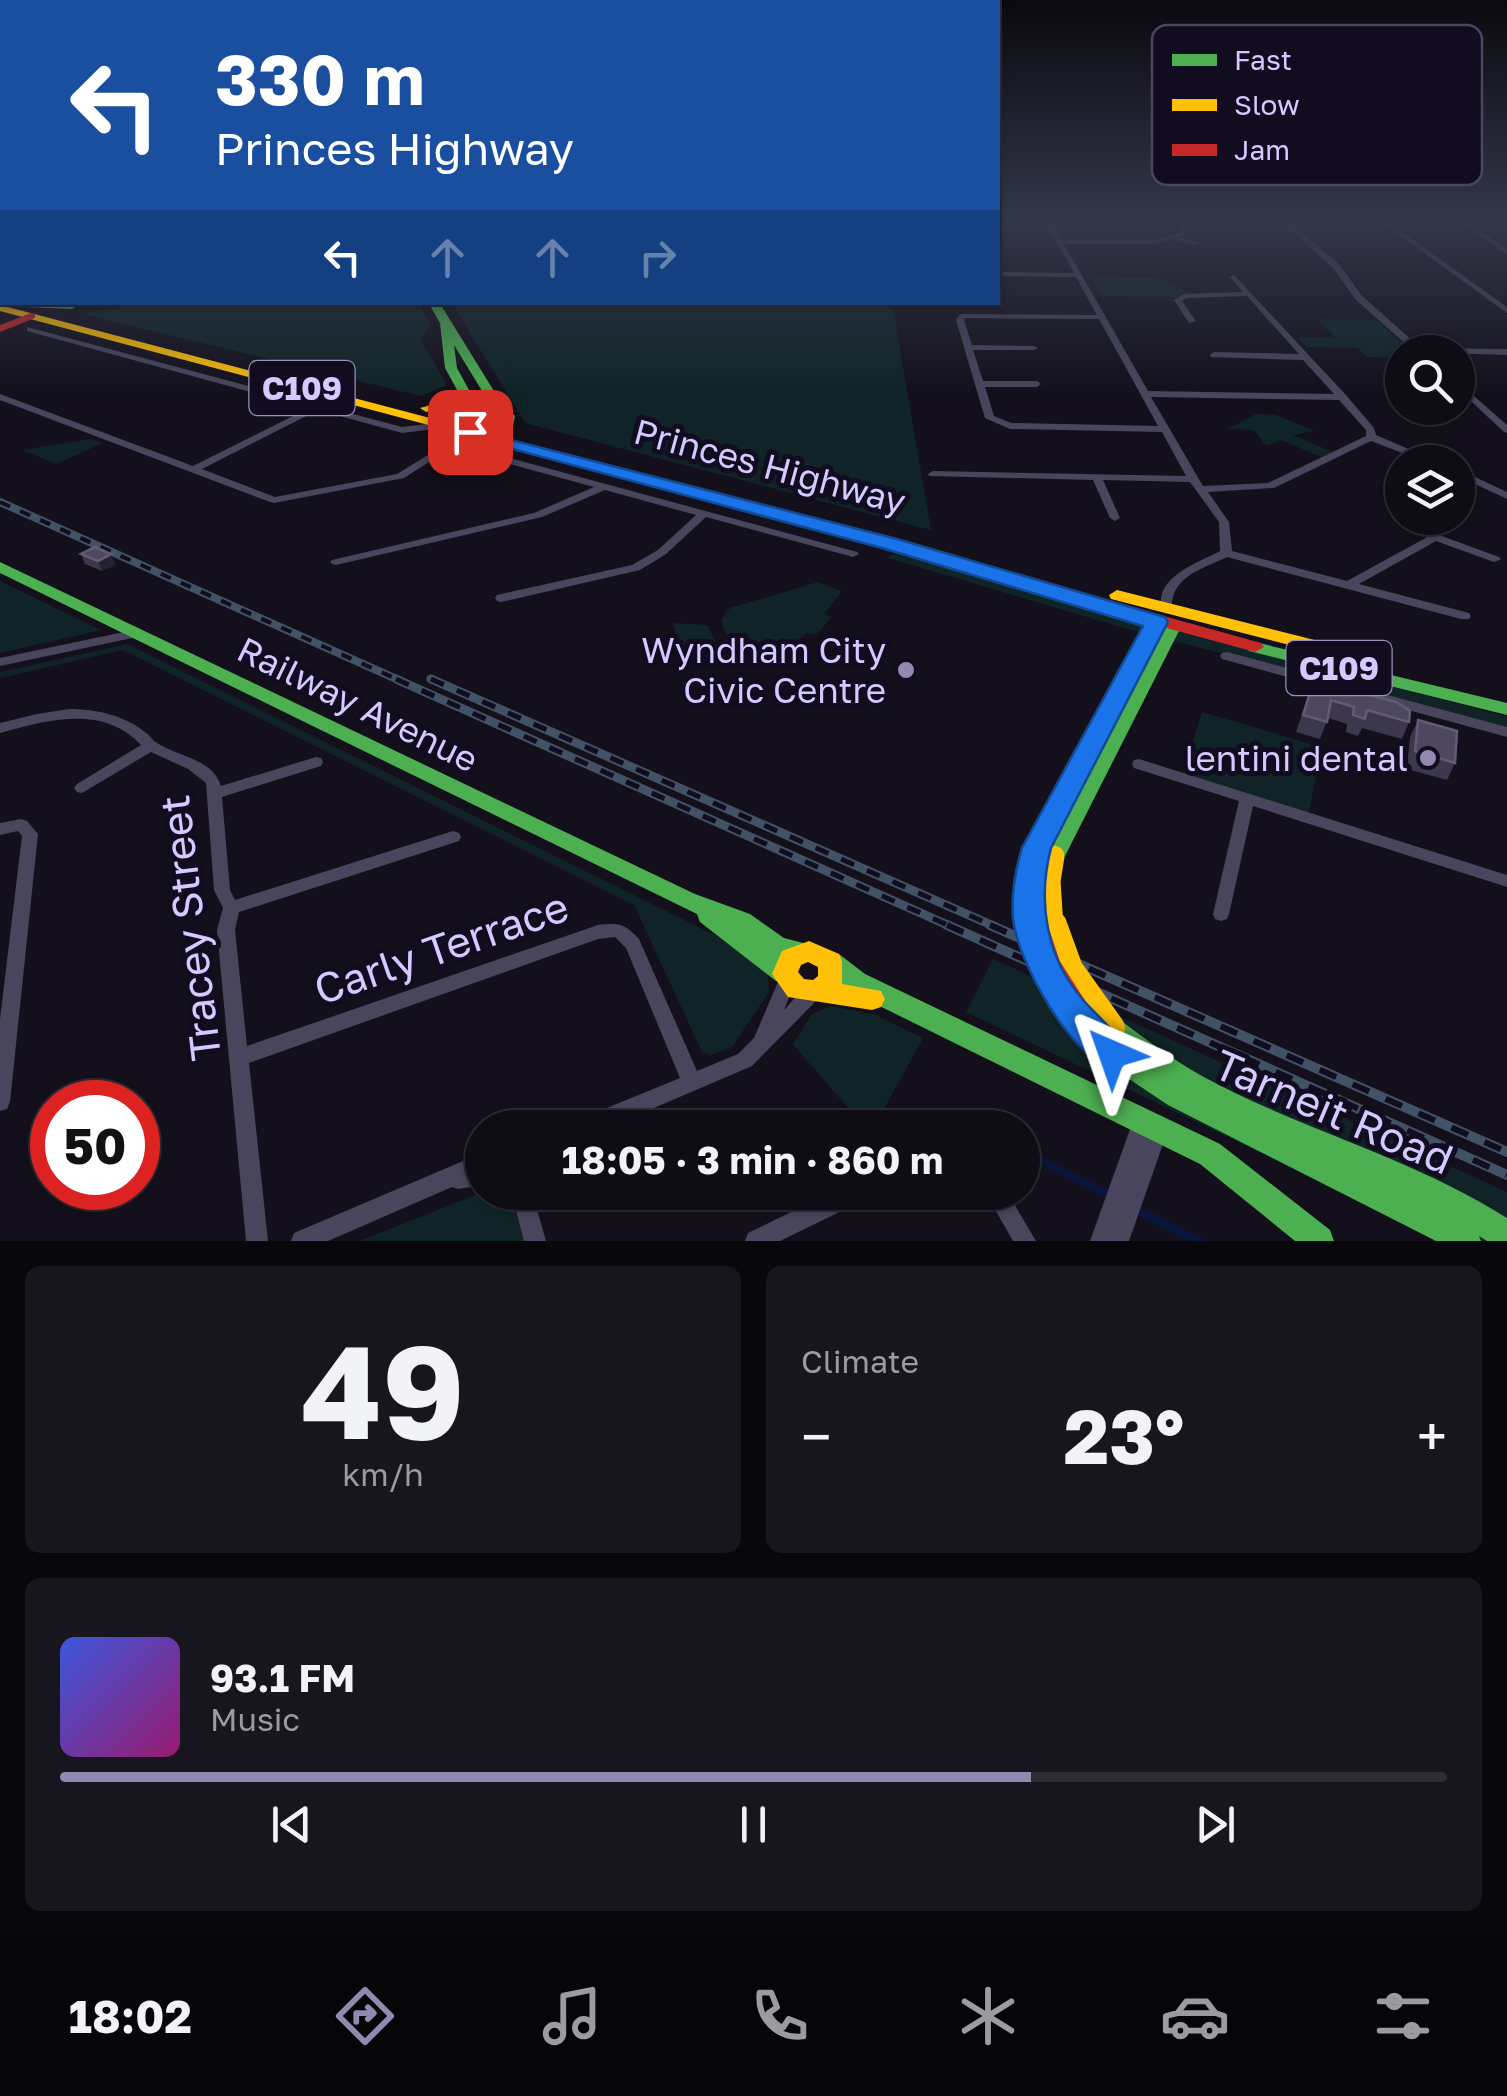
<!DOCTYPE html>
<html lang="en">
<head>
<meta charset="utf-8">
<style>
  :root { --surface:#0e0c14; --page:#17151d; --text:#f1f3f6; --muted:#9b9ba0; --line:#2e2c34; --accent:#9189af }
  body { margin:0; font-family:"Golos Text",sans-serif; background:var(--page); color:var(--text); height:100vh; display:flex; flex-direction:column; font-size:38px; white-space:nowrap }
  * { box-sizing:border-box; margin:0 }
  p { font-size:32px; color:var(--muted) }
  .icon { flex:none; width:55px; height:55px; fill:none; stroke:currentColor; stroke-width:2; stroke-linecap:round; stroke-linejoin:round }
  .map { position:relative; height:1241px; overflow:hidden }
  .details { display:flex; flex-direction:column; gap:25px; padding:25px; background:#08070b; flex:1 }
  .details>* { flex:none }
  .banner { position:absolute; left:0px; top:0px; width:1000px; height:305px; box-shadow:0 2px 8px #0004,0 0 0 2px var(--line); background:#1a4fa0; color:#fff; overflow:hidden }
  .controls { position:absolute; left:1385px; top:335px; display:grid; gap:20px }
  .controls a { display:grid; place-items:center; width:90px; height:90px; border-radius:50%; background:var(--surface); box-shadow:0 2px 8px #0004,0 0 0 2px var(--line); font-size:50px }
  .speed { position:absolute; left:30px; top:1080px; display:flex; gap:20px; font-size:50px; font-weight:700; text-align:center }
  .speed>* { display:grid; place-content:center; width:130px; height:130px; border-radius:50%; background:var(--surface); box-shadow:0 2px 8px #0004,0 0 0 2px var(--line); line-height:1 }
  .speed .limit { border:15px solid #d22; background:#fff; color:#111 }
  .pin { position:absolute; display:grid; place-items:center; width:85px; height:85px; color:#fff; margin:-42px; border-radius:20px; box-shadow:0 5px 15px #0006 }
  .me { position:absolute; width:110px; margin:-55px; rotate:317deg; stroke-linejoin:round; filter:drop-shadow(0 0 8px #0008) }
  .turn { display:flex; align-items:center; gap:35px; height:210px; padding:0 50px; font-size:45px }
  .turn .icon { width:130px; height:130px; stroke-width:2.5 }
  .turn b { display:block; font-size:70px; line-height:85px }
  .lanes { display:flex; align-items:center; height:95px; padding:0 50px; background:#0003; justify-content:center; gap:50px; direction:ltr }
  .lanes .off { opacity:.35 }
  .big { font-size:75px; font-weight:700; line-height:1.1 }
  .details .card { flex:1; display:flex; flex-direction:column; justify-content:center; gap:15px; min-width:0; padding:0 35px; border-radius:15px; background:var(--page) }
  .details .dial { align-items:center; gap:0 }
  .dial b { font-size:130px; line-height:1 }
  .song { display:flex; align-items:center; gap:30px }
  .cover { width:120px; height:120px; border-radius:15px; background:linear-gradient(135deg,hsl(230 70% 55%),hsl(320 70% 35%)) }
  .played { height:10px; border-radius:5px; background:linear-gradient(90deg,var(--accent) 70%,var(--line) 70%) }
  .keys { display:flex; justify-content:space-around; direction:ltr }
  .heat { display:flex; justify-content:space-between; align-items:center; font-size:55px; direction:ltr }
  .details .tiles { flex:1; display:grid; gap:25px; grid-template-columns:1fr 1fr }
  .card:last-child { grid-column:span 2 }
  .trip { position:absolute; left:465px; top:1110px; width:575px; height:100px; border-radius:50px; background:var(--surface); box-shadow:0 2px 8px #0004,0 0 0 2px var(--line); font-weight:700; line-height:100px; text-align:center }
  .tabs { display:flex; height:160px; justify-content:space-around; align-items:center; background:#060508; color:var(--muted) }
  .tabs .icon { width:70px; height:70px }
  .tabs .active { color:var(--accent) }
  .tabs b { font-size:45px; color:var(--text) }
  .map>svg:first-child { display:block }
  .green { fill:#102427 }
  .water { fill:#091539 }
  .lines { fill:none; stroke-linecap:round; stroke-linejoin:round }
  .street { fill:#48455c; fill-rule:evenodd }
  .fast { fill:#4caf50; fill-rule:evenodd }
  .slow { fill:#ffc107; fill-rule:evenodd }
  .jam { fill:#c62828; fill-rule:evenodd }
  .rail-far2-casing { stroke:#415266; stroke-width:8 }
  .rail-far1-casing { stroke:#415266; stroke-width:9 }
  .rail-casing { stroke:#415266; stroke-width:10 }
  .rail-far2 { stroke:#110c1f; stroke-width:4; stroke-dasharray:11; stroke-linecap:butt }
  .rail-far1 { stroke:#110c1f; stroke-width:5; stroke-dasharray:14; stroke-linecap:butt }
  .rail { stroke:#110c1f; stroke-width:6; stroke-dasharray:18; stroke-linecap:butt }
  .slow-bridge-far1 { stroke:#ffc107; stroke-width:21 }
  .slow-bridge { stroke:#ffc107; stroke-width:28 }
  .jam-bridge-far1 { stroke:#c62828; stroke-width:21 }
  .jam-bridge { stroke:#c62828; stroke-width:28 }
  .wall { fill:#3c374c }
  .shaded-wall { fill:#252130 }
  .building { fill:#4d475f; stroke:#625b78; stroke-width:2.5 }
  .route { fill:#1a73e8; stroke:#114b97; stroke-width:2.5 }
  .poi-dot { fill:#9189af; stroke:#110c1f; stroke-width:4 }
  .labels { text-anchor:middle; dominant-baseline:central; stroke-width:10; stroke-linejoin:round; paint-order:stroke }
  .shield { fill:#110c1f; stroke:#9a91bc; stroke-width:2.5 }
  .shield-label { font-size:32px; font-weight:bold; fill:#d5caff }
  .street-label { font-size:35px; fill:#d5caff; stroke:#110c1f }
  .poi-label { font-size:35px; fill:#d5caff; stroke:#110c1f; text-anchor:end }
  .near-street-label { font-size:42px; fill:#d5caff; stroke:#110c1f }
  .key { fill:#110c1f; stroke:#4c4562; stroke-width:2.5 }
  .key-label { font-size:28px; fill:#d5caff }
</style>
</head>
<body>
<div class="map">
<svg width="1507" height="1241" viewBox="0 0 1507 1241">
  <rect width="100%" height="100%" fill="#13101b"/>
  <g class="green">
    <polygon points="1090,277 1157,278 1191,293 1177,297 1102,296"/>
    <polygon points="140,303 418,303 430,324 421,340 447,385 421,396 82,314"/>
    <polygon points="452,303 892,303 931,530 525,423"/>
    <polygon points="1318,319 1376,320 1412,352 1402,352 1402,358 1367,357 1357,348 1307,347 1299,338 1336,338"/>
    <polygon points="1256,414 1276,415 1315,431 1293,435 1333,452 1321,457 1281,440 1266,446 1254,430 1228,429"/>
    <polygon points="91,439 103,443 56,464 22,450"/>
    <polygon points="894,554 1507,717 1507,727 1124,628 885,557"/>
    <polygon points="0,581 101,630 0,653"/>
    <path d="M 818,582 L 842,591 L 824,614 L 832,617 L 817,634 L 806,633 L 779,660 C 757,652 725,647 721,620 L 730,608 Z"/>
    <polygon points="673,623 708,625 717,645 703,659 678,641"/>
    <polygon points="127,644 741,948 768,975 769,992 732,1047 711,1055 702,1052 634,905 123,650 0,678 0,672"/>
    <polygon points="1202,712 1321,747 1309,814 1182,774"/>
    <polygon points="993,959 1507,1192 1507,1241 1446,1241 966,1012"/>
    <polygon points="831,1006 873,1014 923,1038 881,1114 861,1123 793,1044 812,1014"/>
    <polygon points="483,1192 509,1193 525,1241 360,1241"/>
  </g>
  <polygon class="water" points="1022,1146 1208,1241 1187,1241 1023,1155"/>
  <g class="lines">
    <g class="street">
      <path d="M 1045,221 L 1051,221 L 1062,240 L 1153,240 L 1179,233 L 1181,229 L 1176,223 L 1163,221 L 1181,221 L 1187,229 L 1183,235 L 1178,237 L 1199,243 L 1196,245 L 1172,239 L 1153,244 L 1064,244 L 1148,391 L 1334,394 L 1303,360 L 1211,357 L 1210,355 L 1214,352 L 1299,354 L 1247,296 L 1186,298 L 1182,301 L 1196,321 L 1189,323 L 1174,300 L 1184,294 L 1243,292 L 1230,277 L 1234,275 L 1346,395 L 1374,428 L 1376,435 L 1439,462 L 1426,462 L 1371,441 L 1274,488 L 1208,492 L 1229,522 L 1232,551 L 1347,581 L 1431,535 L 1439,535 L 1499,557 L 1501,559 L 1495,562 L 1491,561 L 1436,541 L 1359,584 L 1469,613 L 1471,616 L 1469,619 L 1461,619 L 1227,557 C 1204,568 1170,577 1172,608 L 1166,612 L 1162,611 C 1153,577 1196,564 1220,551 L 1219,522 L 1190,482 L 1103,480 L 1120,518 L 1115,521 L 1110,518 L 1093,480 L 929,476 L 928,474 L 933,471 L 1186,476 L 1162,432 L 1010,429 L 985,418 L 956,320 L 960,314 L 1097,315 L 1076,277 L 998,276 L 998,272 L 1074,273 ZM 965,318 L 1099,319 L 1158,426 L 1011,423 L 994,416 L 985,387 L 1037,387 L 1041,384 L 1037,381 L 983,381 L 973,350 L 1034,350 L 1038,348 L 1034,346 L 972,345 L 964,320 ZM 1151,397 L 1339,400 L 1366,430 L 1366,436 L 1268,483 L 1203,486 Z"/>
      <polygon points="1281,221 1288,221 1339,264 1362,296 1421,348 1507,349 1507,355 1415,352 1356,300 1333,268"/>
      <polygon points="1380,221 1387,221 1507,307 1507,313"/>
      <polygon points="1464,221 1500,222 1498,225 1471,225 1507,249 1507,254 1462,224"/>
      <rect x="0" y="284" width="2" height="5"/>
      <polygon points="27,327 402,427 443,422 448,425 443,428 402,433 318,410 202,469 275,497 397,474 470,429 473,430 473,434 458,444 857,552 859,554 853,557 706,517 666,554 640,570 501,602 497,601 495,598 497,595 632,565 658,550 696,515 605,490 542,517 336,565 332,564 330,562 332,560 534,513 594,487 451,448 404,478 274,503 270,502 0,400 0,394 193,466 309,408 27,331"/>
      <polygon points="1458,382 1507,425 1507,433 1504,432 1458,389"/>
      <polygon points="1458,469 1507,492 1507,499 1458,476"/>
      <polygon points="138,629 144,633 142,636 0,666 0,658"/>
      <polygon points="1227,652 1507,727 1507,737 1222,659 1220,656 1222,653"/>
      <path d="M 69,709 C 95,709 124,715 145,732 C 150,735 152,740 157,743 C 178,757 212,758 221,786 L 316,757 L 321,758 L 323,762 L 321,766 L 222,797 L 230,890 L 235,900 L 453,831 L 459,833 L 461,837 L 459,841 L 239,912 L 235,930 L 247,1046 L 598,925 C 621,923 623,923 639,939 L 697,1071 L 738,1054 L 754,1038 L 781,975 L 787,972 L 793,975 L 796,980 L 784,1010 C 794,1000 806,980 821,986 L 824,991 L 821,996 L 752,1066 L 607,1128 L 572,1128 L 575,1121 L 680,1078 L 626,948 L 615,937 L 598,939 L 249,1063 L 268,1241 L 246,1241 L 217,930 L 223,908 L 214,890 L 206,783 L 188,769 L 151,752 L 82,793 L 77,792 L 74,788 L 77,784 L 141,745 C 103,704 47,720 0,733 L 0,723 L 37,714 Z"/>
      <polygon points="1139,759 1507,875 1507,887 1253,806 1229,914 1227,919 1221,921 1215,919 1213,914 1239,801 1134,768 1132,764 1134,760"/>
      <polygon points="21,819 27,821 38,834 10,1102 7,1109 0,1111 0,1019 22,836 18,831 0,835 0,823"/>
      <polygon points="1143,1111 1150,1114 1153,1120 1159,1117 1166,1120 1169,1127 1129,1241 1090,1241 1133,1121 1136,1114"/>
      <polygon points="482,1153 482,1185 458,1189 452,1187 328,1241 291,1241 294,1233"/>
      <polygon points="511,1192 532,1192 546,1241 524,1241"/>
      <polygon points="832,1192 866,1192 864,1200 780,1241 745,1241 748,1233"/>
      <polygon points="985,1192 1007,1192 1036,1241 1013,1241"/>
    </g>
    <g class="fast">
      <polygon points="20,302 72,303 77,306 72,309 24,307"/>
      <path d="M 428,302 L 439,302 L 497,396 L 515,416 L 512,431 L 502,431 L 501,416 L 498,412 C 488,431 472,441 454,430 L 468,410 L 445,368 L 440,323 ZM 454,345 L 490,404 L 481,421 L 470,427 L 480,410 L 457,368 Z"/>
      <polygon points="0,562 695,894 750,914 784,938 811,945 814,952 811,959 802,962 781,957 794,967 798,974 794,981 785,985 776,981 700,922 697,914 0,573"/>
      <polygon points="1172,622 1181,627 1065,856 1062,862 1054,865 1046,862 1043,856 1163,627"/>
      <polygon points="1255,642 1507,703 1507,715 1249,651 1246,647 1249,643"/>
      <polygon points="830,951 839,954 865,974 1220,1144 1330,1230 1334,1241 1295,1241 1200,1164 847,990 821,968 818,961 821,954"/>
      <path d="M 1111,1016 L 1120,1020 C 1147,1040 1173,1060 1202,1076 C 1301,1130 1411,1157 1507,1218 L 1507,1241 L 1487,1241 L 1479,1236 L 1481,1241 L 1436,1241 L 1168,1105 L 1123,1075 L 1079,1039 L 1075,1031 L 1079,1023 L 1088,1019 L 1100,1025 L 1102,1020 Z"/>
    </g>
    <g class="slow">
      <polygon points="0,305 773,508 776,511 773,514 763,514 0,311"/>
      <polygon points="468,395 473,396 473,402 426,412 420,408"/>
      <polygon points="1117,590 1358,651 1361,655 1352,661 1111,599 1109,595"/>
      <path d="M 809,941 L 839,954 L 842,961 L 842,984 L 881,991 L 885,999 L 881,1007 L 872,1010 L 788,997 L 772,974 L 782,951 ZM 808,962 L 818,967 L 818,976 L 813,980 L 804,979 L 798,972 L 801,965 Z"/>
    </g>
    <g class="jam">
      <polygon points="31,313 35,314 35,318 0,332 0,325"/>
      <polygon points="768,506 1261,643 1264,647 1255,652 1163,627 1048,848 1045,854 1037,856 1029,854 1026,848 1148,623 763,514 760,511 763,508"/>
    </g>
    <defs>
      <g id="rail-far2">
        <polyline points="0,502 401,681"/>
        <polyline points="431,679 436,681"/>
      </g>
      <g id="rail-far1">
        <polyline points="396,679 952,927"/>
        <polyline points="431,679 996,927"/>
      </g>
      <g id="rail">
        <polyline points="947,925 1507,1175"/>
        <polyline points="990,925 1507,1152"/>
      </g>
    </defs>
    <use href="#rail-far2" class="rail-far2-casing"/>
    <use href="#rail-far1" class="rail-far1-casing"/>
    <use href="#rail" class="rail-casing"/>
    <use href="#rail-far2" class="rail-far2"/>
    <use href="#rail-far1" class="rail-far1"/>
    <use href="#rail" class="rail"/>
    <polyline class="slow-bridge-far1" points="1053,927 1050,881 1054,856"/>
    <polyline class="slow-bridge" points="1053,925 1069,969 1111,1028"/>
    <polyline class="jam-bridge-far1" points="1034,927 1030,899 1037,848"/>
    <polyline class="jam-bridge" points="1033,925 1047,967 1088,1031"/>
  </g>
  <g class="wall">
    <polygon points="81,554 111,554 115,565 102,571 85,564"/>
    <polygon points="1314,680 1409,722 1402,739 1362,728 1358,736 1346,732 1347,724 1328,718 1320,739 1296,732"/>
    <polygon points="1418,720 1455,763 1447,780 1407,769 1410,737"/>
  </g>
  <polygon class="shaded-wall" points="111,554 115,565 102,571 98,561"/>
  <g class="building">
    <polygon points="95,547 111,554 98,561 81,554"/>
    <polygon points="1314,680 1396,702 1410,711 1409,722 1367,710 1365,719 1353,715 1354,707 1331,700 1327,722 1303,715"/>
    <polygon points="1418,720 1457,731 1455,763 1415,751"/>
  </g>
  <linearGradient id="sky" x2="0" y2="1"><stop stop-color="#0a090f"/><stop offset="0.56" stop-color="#33374a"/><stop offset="1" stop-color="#33374a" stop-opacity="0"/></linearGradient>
  <rect width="1507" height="395" fill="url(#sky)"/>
  <path class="route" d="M 464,428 L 897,539 L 1165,617 L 1168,622 L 1051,848 C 1037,902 1046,958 1084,1001 C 1099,1018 1119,1034 1129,1054 L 1124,1066 L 1112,1070 C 1070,1055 1017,961 1013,918 C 1011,893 1015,871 1022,848 L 1143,626 L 882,548 L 464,436 Z"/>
  <g class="poi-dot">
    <circle cx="906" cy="670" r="10"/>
    <circle cx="1428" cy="758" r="10"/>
  </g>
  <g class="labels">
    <g class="shield">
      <rect x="249.5" y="361" width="105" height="54" rx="8"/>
      <rect x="1286.5" y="641" width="105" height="54" rx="8"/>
    </g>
    <g class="shield-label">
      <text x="302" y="388">C109</text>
      <text x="1339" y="668">C109</text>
    </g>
    <g class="street-label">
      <text transform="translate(770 466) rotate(15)">Princes Highway</text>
      <text transform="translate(358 704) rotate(26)">Railway Avenue</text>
    </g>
    <g class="poi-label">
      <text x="886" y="650">Wyndham City<tspan x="886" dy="40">Civic Centre</tspan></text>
      <text x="1408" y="758">lentini dental</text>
    </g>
    <g class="near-street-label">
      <text transform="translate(189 928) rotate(-97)">Tracey Street</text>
      <text transform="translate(441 947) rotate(-19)">Carly Terrace</text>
      <text transform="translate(1334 1111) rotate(23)">Tarneit Road</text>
    </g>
  </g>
  <rect x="1152" y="25" width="330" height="160" rx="15" class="key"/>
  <rect x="1172" y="54" width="45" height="12" fill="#4caf50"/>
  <rect x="1172" y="99" width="45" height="12" fill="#ffc107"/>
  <rect x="1172" y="144" width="45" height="12" fill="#c62828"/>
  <g class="key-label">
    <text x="1234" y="70">Fast</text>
    <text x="1234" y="115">Slow</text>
    <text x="1234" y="160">Jam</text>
  </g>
</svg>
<div class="controls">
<a><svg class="icon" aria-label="search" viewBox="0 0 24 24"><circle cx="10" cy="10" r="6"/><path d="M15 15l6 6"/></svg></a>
<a><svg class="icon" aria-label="layers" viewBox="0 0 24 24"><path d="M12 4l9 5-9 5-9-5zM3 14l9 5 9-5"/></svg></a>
</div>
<div class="speed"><div class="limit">50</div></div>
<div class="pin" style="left:470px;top:432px;background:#d93025"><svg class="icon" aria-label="arrive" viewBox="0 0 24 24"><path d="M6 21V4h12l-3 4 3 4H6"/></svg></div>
<svg class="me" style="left:1112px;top:1054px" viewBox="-20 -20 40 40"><path d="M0-17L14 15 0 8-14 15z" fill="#1a73e8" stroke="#fff" stroke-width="4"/></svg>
<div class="trip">18:05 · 3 min · 860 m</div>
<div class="banner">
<div class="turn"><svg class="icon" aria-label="left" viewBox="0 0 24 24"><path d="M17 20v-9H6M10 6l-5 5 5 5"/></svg><div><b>330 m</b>Princes Highway</div></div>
<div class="lanes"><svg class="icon" aria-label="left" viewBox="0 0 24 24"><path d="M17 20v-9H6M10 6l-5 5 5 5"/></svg><svg class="icon off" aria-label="ahead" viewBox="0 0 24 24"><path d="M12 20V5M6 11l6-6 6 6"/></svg><svg class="icon off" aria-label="ahead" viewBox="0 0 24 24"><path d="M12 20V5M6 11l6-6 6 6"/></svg><svg class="icon off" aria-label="right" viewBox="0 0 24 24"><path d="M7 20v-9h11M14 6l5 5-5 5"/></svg></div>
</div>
</div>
<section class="details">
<div class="tiles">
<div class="card dial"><b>49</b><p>km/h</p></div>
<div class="card"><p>Climate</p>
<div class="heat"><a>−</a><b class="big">23°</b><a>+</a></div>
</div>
<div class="card">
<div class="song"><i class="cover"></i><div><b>93.1 FM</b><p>Music</p></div></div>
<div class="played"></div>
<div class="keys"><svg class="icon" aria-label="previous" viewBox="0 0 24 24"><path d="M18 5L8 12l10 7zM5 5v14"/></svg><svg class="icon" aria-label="pause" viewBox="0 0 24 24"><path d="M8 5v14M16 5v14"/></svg><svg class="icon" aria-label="next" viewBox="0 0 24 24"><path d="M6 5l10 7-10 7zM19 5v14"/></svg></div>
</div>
</div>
</section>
<nav class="tabs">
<b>18:02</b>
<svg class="icon active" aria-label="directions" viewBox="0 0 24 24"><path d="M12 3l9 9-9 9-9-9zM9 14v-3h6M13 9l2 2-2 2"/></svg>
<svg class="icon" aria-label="music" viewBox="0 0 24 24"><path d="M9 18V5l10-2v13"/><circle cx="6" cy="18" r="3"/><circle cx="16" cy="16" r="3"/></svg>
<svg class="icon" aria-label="phone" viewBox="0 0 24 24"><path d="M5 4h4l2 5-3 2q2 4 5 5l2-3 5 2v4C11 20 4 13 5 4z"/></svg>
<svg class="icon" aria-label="climate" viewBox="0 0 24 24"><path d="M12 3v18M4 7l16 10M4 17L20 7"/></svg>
<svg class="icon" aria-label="car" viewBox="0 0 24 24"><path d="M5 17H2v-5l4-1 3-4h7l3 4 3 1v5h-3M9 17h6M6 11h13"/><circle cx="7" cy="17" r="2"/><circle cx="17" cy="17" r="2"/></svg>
<svg class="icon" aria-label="filters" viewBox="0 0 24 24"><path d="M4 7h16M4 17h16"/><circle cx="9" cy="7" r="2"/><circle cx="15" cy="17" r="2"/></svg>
</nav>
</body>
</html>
